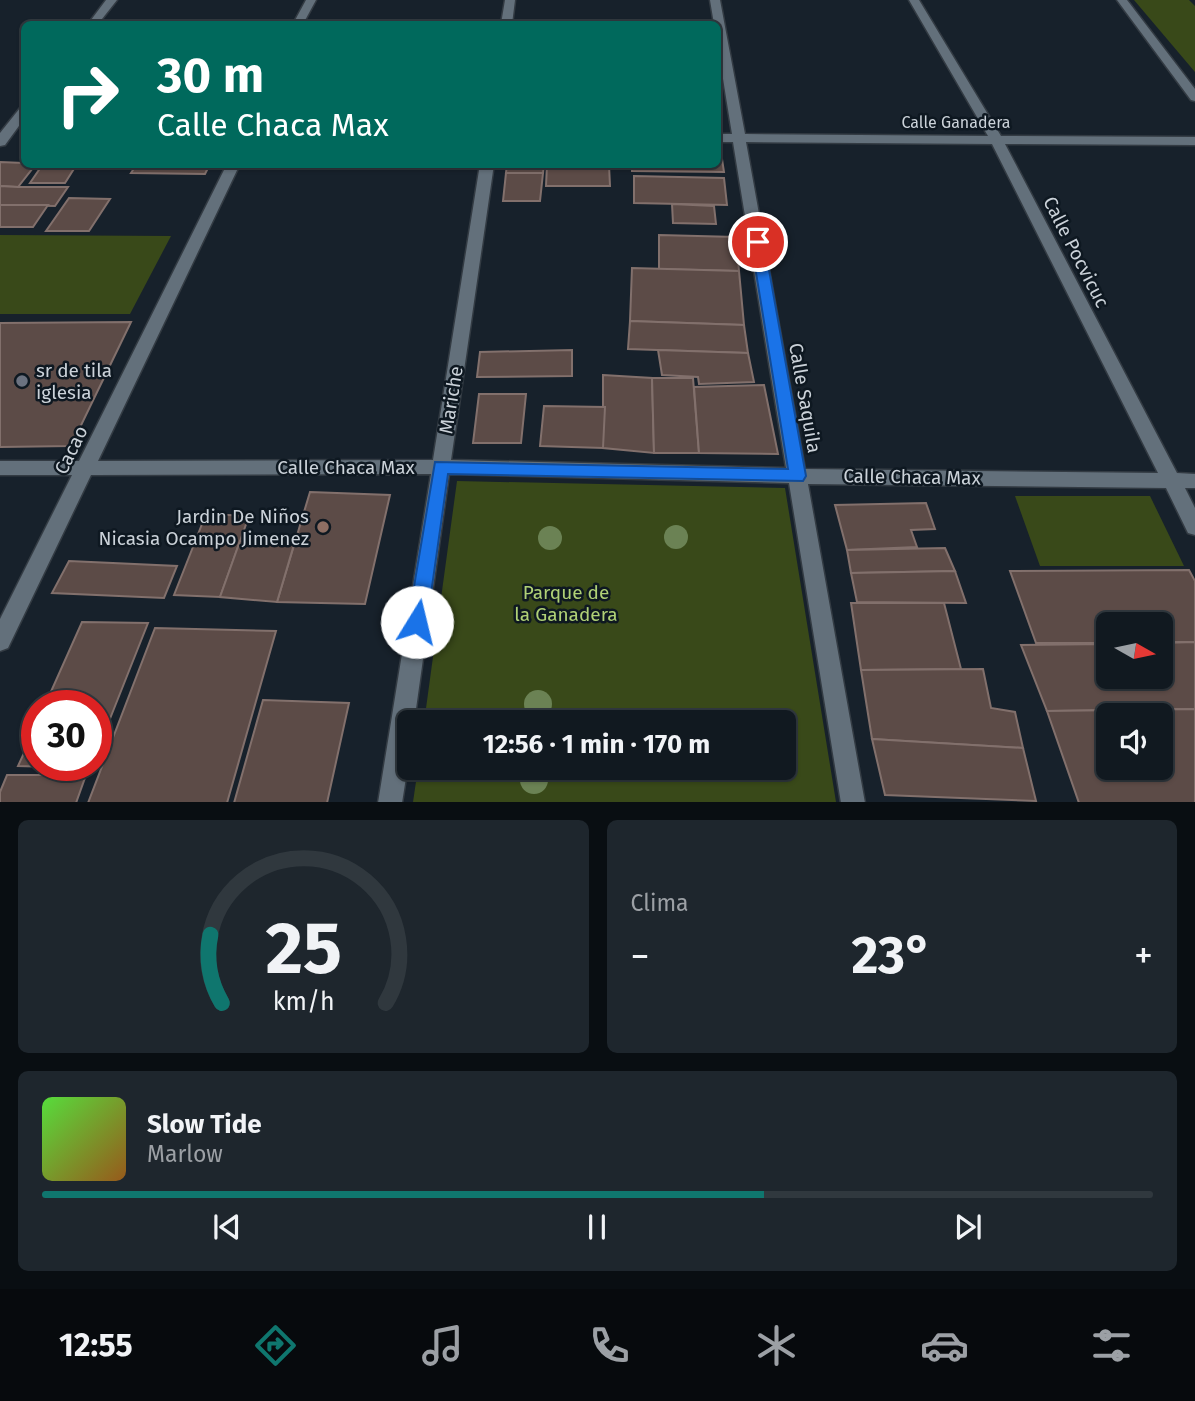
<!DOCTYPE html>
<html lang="es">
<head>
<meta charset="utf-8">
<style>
  :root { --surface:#111920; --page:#1e262d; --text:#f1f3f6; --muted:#9ca0a5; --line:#30383e; --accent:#0f766e }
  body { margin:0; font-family:"Fira Sans",sans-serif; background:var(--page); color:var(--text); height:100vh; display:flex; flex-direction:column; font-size:26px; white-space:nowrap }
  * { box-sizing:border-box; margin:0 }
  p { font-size:23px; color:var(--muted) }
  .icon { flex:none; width:38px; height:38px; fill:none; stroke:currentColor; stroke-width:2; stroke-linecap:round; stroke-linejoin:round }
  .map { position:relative; height:802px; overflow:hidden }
  .details { display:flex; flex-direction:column; gap:18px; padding:18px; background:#090e12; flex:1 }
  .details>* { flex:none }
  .guide { position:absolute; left:21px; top:21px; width:700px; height:147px; border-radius:10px; box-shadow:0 2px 5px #0004,0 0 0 2px var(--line); background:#00695c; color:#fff; overflow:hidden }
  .needle { width:46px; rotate:99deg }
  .fabs { position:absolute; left:1096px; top:612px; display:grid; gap:14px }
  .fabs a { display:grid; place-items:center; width:77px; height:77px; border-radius:10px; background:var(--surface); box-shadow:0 2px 5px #0004,0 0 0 2px var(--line); font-size:35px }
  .speed { position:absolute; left:21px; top:690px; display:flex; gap:14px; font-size:35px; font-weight:700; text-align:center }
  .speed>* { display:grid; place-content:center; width:91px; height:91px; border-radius:50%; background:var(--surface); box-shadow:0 2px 5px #0004,0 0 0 2px var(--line); line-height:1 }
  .speed .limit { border:10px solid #d22; background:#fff; color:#111 }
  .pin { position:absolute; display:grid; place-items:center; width:60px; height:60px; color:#fff; margin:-30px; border:4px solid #fff; border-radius:50%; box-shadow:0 2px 7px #0007 }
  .me { position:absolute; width:77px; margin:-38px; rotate:9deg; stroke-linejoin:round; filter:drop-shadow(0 0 5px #0008) }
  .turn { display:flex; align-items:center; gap:24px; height:147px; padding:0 21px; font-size:32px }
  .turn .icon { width:91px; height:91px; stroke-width:2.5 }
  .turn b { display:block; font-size:49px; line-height:60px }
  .big { font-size:52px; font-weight:700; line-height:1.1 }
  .details .card { flex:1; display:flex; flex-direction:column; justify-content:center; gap:10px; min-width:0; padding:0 24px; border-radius:10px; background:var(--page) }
  .details .dial { align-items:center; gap:0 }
  .dial svg { height:182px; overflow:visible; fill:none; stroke:var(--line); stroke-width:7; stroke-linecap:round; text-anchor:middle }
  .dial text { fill:var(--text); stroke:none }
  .song { display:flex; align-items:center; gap:21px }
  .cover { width:84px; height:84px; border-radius:10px; background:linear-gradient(135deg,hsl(110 70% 55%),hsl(30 70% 35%)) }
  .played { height:7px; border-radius:4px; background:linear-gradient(90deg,var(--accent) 65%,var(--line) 65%) }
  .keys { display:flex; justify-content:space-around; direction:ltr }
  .heat { display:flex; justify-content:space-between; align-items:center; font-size:38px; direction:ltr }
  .details .tiles { flex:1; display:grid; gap:18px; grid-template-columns:1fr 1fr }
  .card:last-child { grid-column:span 2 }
  .trip { position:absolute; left:397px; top:710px; width:399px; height:70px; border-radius:10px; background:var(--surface); box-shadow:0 2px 5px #0004,0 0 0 2px var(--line); font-weight:700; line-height:70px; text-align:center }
  .menu { display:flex; height:112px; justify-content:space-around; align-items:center; background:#070a0d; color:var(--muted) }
  .menu .icon { width:49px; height:49px }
  .menu .on { color:var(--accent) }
  .menu b { font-size:32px; color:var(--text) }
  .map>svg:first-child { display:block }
  .green { fill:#394919 }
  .building { fill:#5c4b47; stroke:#82706c; stroke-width:2; fill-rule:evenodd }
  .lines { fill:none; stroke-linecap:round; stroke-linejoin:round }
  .minor-casing { stroke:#333b43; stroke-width:3 }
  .minor { fill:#63707b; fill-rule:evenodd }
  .tree { fill:#6b8254 }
  .route { fill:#1a73e8; stroke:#114b97; stroke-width:2 }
  .worship-dot { fill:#6b7280; stroke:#0e1821; stroke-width:2.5 }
  .education-dot { fill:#8d6e63; stroke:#0e1821; stroke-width:2.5 }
  .labels { text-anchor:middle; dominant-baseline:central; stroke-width:5; stroke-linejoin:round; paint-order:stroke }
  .far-street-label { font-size:16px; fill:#cbd2d9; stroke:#0e1821 }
  .street-label { font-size:19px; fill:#cbd2d9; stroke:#0e1821 }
  .poi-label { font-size:19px; fill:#cbd2d9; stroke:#0e1821; text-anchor:start }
  .park-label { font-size:19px; fill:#b0d176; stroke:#0e1821 }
</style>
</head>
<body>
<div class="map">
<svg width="1195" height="803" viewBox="0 0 1195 803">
  <rect width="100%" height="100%" fill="#17212b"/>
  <g class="green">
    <polygon points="1134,0 1189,0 1195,6 1195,72"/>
    <polygon points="0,235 171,236 130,314 0,314"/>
    <polygon points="457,481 785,488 836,802 413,802 418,768 784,768 784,723 424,723"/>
    <polygon points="1015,496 1150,496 1184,566 1040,566"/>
  </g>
  <g class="building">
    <polygon points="718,146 720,146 724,172 632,171 632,164 718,164"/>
    <polygon points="0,162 24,163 36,164 18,187 0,186"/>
    <polygon points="43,164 77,164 65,183 30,183"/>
    <polygon points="137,164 210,164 205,174 131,173"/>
    <polygon points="507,164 544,164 543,173 506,173"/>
    <polygon points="547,164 609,165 610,186 546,186"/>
    <polygon points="506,173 543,173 540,201 503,201"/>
    <polygon points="634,176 724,178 727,205 634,203"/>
    <polygon points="0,186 18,187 68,187 55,206 0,205"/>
    <polygon points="69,198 110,199 89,231 46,231"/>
    <polygon points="672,204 714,206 716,224 673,223"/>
    <polygon points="0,205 48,205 33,227 0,227"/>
    <polygon points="659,235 736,237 739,271 659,269"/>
    <polygon points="632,268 739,271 744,325 630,321"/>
    <polygon points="630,321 744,325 748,353 628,349"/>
    <polygon points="131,322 71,446 0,447 0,323"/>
    <polygon points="572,350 572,376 477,377 480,352"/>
    <polygon points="658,350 748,353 754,382 699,384 698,377 662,375"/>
    <polygon points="603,375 652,378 654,453 603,448"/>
    <polygon points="652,378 693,378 699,453 654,453"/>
    <polygon points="764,385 778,454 699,453 694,387"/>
    <polygon points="479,394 526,394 521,443 473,443"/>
    <polygon points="544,406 605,407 603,448 540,446"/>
    <polygon points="310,492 390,495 365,604 277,602"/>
    <polygon points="926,503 935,529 911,530 917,547 847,550 835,505"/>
    <polygon points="206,514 249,516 220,597 174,595"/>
    <polygon points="240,541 295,541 277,602 220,597"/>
    <polygon points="945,548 955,571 851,573 847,550"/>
    <polygon points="69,561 177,566 164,598 52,593"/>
    <polygon points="1189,570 1195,581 1195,642 1160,642 1160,625 1108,625 1108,643 1036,643 1010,571"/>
    <polygon points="955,571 966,603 857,602 851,573"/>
    <polygon points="851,603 944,603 961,669 861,670"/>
    <polygon points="82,622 148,623 96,754 96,705 45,705"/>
    <polygon points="155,628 276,631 227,803 88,803"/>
    <polygon points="1195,642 1195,709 1047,711 1021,645 1108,644 1108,677 1160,677 1160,643"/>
    <polygon points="983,669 991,708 1015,712 1023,748 872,739 861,670"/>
    <polygon points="263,700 349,703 327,803 234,803"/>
    <path d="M 1195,709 L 1195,803 L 1079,803 L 1047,711 ZM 1108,716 L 1160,716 L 1160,768 L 1108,768 Z"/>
    <polygon points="37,725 37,765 92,765 91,768 18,766"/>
    <polygon points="872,739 1023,748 1036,801 885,795"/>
    <polygon points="7,775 86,775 76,803 0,803 0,792"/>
  </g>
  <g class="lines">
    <defs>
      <g id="minor">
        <polygon points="106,0 117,0 98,24 88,24"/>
        <polygon points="306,0 316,0 303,24 293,24"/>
        <polygon points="505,0 515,0 512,24 501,24"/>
        <path d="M 710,0 L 720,0 L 745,134 L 988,136 L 909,0 L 919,0 L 1001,136 L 1195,137 L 1195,145 L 1005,144 L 1177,473 L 1195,474 L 1195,488 L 1185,488 L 1195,508 L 1195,535 L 1188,533 L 1166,488 L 808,484 L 865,803 L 841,803 L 789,483 L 449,474 L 414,723 L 410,723 L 410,752 L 402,803 L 378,803 L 431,474 L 91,475 L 8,648 L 0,651 L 0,619 L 72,475 L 0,475 L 0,461 L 79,461 L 227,164 L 240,164 L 98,461 L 433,460 L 480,164 L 494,164 L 451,460 L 786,468 L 733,142 L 718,142 L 718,134 L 732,134 L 718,48 L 718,24 L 714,24 ZM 746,142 L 992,144 L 1158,473 L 805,469 Z"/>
        <polygon points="1117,0 1127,0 1195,89 1195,101 1191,100"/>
        <polygon points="24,107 24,119 5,145 0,146 0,133 20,108"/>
      </g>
    </defs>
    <use href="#minor" class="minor-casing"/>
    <use href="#minor" class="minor"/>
  </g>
  <g class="tree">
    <circle cx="676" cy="537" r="12"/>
    <circle cx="550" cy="538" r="12"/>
    <circle cx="538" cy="704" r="14"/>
    <circle cx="534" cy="780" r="14"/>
  </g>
  <polygon class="route" points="758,238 764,242 806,476 803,481 448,474 427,622 424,628 417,631 410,628 408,622 435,462 788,469 751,242"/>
  <circle class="worship-dot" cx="22" cy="381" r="7"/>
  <circle class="education-dot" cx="323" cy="527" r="7"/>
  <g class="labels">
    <g class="far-street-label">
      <text x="956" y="122">Calle Ganadera</text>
    </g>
    <g class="street-label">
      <text transform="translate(1076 252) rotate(63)">Calle Pocvicuc</text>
      <text transform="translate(805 398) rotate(80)">Calle Saquila</text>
      <text transform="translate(451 400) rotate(-81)">Mariche</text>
      <text transform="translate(71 450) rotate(-64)">Cacao</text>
      <text x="346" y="467">Calle Chaca Max</text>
      <text transform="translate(912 477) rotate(1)">Calle Chaca Max</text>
    </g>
    <g class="poi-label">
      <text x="36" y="370">sr de tila<tspan x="36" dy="22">iglesia</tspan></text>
      <text x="309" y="516" text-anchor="end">Jardin De Niños<tspan x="309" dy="22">Nicasia Ocampo Jimenez</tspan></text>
    </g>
    <g class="park-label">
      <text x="566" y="592">Parque de<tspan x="566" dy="22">la Ganadera</tspan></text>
    </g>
  </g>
</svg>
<div class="fabs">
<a><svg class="needle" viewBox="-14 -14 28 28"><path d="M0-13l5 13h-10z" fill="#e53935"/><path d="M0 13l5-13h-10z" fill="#9ca0a5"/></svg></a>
<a><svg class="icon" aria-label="sound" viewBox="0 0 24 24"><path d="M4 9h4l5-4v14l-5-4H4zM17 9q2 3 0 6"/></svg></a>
</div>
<div class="speed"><div class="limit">30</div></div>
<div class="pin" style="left:758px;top:242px;background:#d93025"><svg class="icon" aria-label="arrive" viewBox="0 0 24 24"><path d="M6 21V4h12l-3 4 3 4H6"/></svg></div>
<svg class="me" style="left:417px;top:622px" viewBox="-20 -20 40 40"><circle r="19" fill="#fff"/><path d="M0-13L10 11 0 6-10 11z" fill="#1a73e8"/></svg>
<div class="trip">12:56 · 1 min · 170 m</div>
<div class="guide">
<div class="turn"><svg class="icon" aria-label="right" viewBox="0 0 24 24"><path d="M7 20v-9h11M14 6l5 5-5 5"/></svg><div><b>30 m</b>Calle Chaca Max</div></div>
</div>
</div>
<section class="details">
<div class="tiles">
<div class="card dial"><svg viewBox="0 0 100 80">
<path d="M14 69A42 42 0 1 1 86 69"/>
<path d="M14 69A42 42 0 0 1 9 39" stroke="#0f766e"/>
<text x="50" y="56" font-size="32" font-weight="700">25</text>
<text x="50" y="72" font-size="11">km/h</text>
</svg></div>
<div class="card"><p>Clima</p>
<div class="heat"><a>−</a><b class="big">23°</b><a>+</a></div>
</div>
<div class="card">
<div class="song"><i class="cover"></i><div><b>Slow Tide</b><p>Marlow</p></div></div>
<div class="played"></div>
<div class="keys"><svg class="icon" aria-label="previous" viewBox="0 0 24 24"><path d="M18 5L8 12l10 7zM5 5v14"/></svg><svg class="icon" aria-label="pause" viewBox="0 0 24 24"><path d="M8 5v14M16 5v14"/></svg><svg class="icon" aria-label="next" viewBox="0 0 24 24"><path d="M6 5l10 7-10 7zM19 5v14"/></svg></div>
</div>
</div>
</section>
<nav class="menu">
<b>12:55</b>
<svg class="icon on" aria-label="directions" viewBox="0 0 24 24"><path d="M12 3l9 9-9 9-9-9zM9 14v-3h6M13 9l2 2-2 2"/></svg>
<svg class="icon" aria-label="music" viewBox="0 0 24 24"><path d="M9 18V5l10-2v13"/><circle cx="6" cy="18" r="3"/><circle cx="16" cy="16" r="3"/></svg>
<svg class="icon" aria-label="phone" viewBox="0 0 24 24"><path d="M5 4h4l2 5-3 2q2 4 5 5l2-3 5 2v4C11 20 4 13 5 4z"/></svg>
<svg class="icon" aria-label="climate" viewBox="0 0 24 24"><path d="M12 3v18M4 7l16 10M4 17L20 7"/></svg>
<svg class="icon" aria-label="car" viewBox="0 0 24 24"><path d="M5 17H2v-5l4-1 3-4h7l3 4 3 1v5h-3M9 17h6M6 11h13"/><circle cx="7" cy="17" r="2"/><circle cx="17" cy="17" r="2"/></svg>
<svg class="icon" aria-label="filters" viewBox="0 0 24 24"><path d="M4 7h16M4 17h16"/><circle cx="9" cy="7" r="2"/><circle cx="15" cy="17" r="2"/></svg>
</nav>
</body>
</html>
